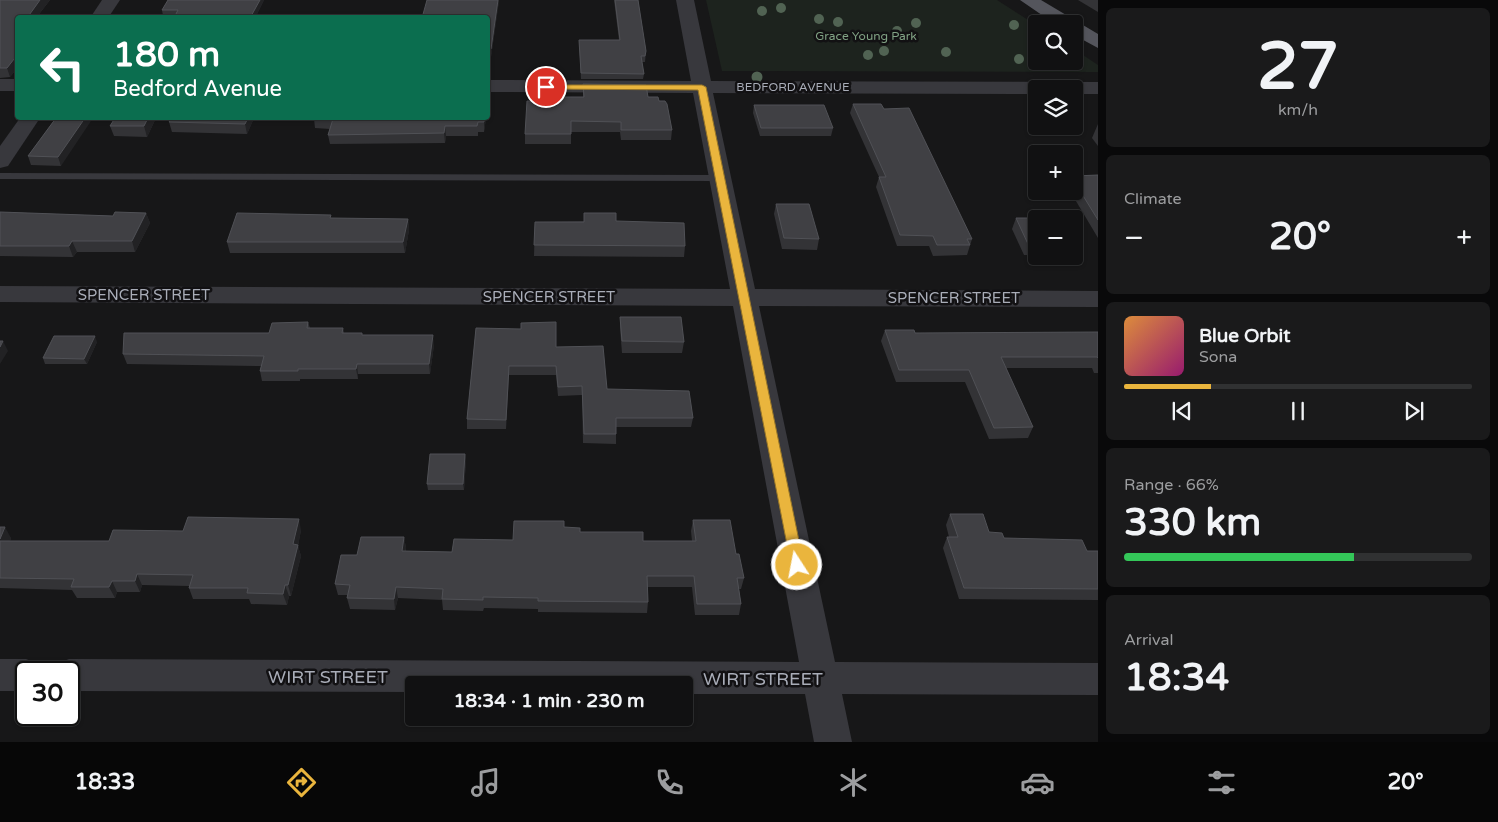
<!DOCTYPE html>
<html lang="en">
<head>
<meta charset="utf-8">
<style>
  :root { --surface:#111112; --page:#1a1a1b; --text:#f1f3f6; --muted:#9c9d9f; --line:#303132; --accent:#eab53d }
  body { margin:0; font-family:"Varela Round",sans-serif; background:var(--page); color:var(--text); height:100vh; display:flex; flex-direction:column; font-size:19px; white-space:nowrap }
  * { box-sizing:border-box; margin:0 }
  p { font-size:16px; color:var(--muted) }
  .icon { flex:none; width:28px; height:28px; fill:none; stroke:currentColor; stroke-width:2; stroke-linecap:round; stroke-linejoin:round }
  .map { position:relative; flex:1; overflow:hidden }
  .sheet { display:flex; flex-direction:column; gap:8px; padding:8px; background:#09090a; width:400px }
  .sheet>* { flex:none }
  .hud { position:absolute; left:15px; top:15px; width:475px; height:105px; border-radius:5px; box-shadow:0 1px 4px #0004,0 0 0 1px var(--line); background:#0b6e4f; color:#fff; overflow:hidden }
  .tools { position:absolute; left:1028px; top:15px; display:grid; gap:10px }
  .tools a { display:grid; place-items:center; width:55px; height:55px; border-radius:5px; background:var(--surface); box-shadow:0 1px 4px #0004,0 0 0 1px var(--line); font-size:25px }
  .speed { position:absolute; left:15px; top:661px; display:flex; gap:10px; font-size:25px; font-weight:700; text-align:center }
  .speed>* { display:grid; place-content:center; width:65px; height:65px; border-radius:50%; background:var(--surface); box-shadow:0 1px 4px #0004,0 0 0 1px var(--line); line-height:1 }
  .speed .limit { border:2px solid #111; border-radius:8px; background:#fff; color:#111 }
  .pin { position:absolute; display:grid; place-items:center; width:42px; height:42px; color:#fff; margin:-21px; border:2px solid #fff; border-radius:50%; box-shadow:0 1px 5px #0007 }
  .me { position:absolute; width:55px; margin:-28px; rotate:349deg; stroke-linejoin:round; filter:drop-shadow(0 0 4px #0008) }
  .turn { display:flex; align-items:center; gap:18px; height:105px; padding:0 15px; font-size:22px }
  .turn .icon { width:65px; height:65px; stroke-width:2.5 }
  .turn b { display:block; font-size:35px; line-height:42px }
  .big { font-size:38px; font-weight:700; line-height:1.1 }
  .sheet .tile { flex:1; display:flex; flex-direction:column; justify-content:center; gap:8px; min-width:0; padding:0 18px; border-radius:8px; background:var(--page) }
  .sheet .dial { align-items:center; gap:0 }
  .dial b { font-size:65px; line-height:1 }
  .song { display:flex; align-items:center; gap:15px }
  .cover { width:60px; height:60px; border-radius:8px; background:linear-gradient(135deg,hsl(30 70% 55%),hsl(320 70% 35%)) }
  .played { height:5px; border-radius:2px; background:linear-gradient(90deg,var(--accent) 25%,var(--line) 25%) }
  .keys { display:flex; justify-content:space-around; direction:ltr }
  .heat { display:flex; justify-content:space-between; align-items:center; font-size:28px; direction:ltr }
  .charge { height:8px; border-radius:4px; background:linear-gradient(90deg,#34c759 66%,var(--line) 0) }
  .trip { position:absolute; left:405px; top:676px; width:288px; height:50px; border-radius:5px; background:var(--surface); box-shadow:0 1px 4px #0004,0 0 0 1px var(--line); font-weight:700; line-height:50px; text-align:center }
  .tab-bar { display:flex; height:80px; justify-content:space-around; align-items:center; background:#070707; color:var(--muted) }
  .tab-bar .icon { width:35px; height:35px }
  .tab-bar .active { color:var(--accent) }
  .tab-bar b { font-size:22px; color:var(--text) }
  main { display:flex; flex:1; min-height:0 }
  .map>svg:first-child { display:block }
  .green { fill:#1d231e }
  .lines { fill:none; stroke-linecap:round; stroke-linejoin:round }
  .service { fill:#38383d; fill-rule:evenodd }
  .minor { fill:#38383d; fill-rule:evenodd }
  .primary { fill:#54555c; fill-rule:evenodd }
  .tree { fill:#516353 }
  .wall { fill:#333336 }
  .shaded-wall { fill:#222224 }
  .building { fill:#404044; stroke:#505156 }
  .route { fill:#eab53d; stroke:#987628 }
  .labels { text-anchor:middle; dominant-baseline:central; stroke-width:5; stroke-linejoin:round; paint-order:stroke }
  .far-park-label { font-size:12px; fill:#81a284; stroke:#121113 }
  .far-street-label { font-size:12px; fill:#a9adb8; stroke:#121113 }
  .street-label { font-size:15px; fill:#a9adb8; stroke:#121113 }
  .near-street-label { font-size:18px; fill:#a9adb8; stroke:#121113 }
</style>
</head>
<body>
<main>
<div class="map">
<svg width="1098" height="742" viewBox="0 0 1098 742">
  <rect width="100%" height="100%" fill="#171718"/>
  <polygon class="green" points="706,0 997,0 1036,25 1036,61 1074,61 1074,49 1098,65 1098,72 722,71"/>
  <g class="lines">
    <polygon class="service" points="0,173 719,175 725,178 719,181 0,179"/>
    <g class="minor">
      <polygon points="102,0 120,0 108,18 90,18"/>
      <polygon points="676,0 694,0 711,81 1098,82 1098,94 1074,94 1074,89 1036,89 1036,94 713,93 755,289 1098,291 1098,307 759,306 835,662 1098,663 1098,695 842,694 852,742 814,742 805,694 684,694 684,685 414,685 414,692 69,691 69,672 52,672 56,664 69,659 799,662 733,306 0,302 0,286 730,289 693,93 488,92 488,80 691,81"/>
      <rect x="0" y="79" width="18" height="12"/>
      <polygon points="20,118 40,118 8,166 0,168 0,146"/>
      <polygon points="0,659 26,659 39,664 43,672 26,672 26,691 0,691"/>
    </g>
    <polygon class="primary" points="1020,0 1041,0 1098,34 1098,48 1074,35 1074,24 1055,24"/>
  </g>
  <g class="tree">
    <circle cx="781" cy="8" r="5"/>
    <circle cx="762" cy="11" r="5"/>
    <circle cx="819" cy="19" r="5"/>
    <circle cx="838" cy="22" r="5"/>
    <circle cx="916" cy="23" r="5"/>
    <circle cx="1014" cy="25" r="5"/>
    <circle cx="897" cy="31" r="5"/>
    <circle cx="884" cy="51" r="5"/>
    <circle cx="946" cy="52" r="5"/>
    <circle cx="868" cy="55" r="5"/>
    <circle cx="1019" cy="59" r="5"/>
    <circle cx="757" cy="77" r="5.5"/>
  </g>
  <g class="wall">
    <polygon points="0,0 50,0 36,18 18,18 18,67 10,77 0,78"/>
    <polygon points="168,0 264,0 255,18 163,16 162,10"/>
    <polygon points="427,0 499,0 491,57 488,57 488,18"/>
    <polygon points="614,0 638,0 646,51 645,62 642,62 644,74 643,79 581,79 579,40 619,40"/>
    <polygon points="1078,0 1098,0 1098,12"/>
    <polygon points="583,84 648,97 659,101 672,130 671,140 621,140 620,132 571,132 571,144 525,144 525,134 550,101 583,97"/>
    <polygon points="853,104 884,109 972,239 967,255 933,256 929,246 897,246 876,187 879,177 850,113"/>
    <polygon points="754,105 833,128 831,136 760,136 753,113"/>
    <polygon points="56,118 61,166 31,165 28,156"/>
    <polygon points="115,118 156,118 147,137 114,136 110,126"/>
    <polygon points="172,118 254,118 247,134 172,132 169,122"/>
    <polygon points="314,118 486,118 484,132 478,132 478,136 446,136 445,143 330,144 328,135 330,129 315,128 314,119"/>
    <polygon points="1098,124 1098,146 1092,138"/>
    <polygon points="1098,175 1098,238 1070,191 1074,191 1074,176"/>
    <polygon points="776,204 819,239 817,250 782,249 774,214"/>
    <polygon points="0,212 113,216 146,213 150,223 135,252 77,252 73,257 0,256"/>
    <polygon points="332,218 408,219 409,230 405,253 230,253 227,242"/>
    <polygon points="1016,218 1036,219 1036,255 1024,255 1012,229"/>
    <polygon points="616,221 685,246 684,257 534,256 535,222"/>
    <polygon points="620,317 684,342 682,353 622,353 620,328"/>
    <polygon points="308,322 310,328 343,328 344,333 434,345 430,374 358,374 358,379 300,379 300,381 262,381 260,371 261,366 127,364 123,354 269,333"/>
    <polygon points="476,328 556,347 607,389 693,418 691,427 616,427 616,444 583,443 582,395 558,396 556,375 509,375 506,429 467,429 467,419"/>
    <polygon points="885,330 915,333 1098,332 1098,373 1094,373 1092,368 1006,368 1033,427 1028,438 989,439 965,382 896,382 881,341"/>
    <polygon points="97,342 87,364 45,364 43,358"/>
    <polygon points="465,454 466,460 464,490 428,490 427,484"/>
    <polygon points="950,514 989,532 1004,538 1087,551 1098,551 1098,600 959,599 943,548 947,537 949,537 946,525"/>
    <polygon points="693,520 736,554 744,578 741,589 739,589 741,604 739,615 695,615 692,587 647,587 648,602 647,613 538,612 538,609 484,608 483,611 443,610 442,600 398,598 395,610 350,609 347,598 348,595 338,595 335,584 357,555 404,537 406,548 406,551 452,552 513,540 564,527 580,532 643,541 692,541 691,531"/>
    <polygon points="0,527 11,538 10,541 109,541 183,531 301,530 298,546 301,556 291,596 289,596 287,605 251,604 249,599 193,599 189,588 189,586 142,585 140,592 117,592 115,598 77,598 72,590 0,588"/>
  </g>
  <g class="shaded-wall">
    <polygon points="40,0 50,0 36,18 27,18"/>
    <polygon points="260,0 264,0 255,18 250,18"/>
    <polygon points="498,0 499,0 499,2 491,57 491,49"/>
    <polygon points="18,54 18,67 10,77 7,68"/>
    <polygon points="85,118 93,118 61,166 58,157"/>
    <polygon points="148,118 156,118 147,137 144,126"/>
    <polygon points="248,118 254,118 247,134 245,124"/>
    <polygon points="484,118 486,118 484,132"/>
    <polygon points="445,126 446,136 445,143 444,133"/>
    <polygon points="146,213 150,223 135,252 132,241"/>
    <polygon points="408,219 409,230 405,253 403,242"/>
    <polygon points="72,241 77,252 73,257 69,246"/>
    <polygon points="433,335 434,345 430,374 429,364"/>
    <polygon points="95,336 97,342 87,364 84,359"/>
    <polygon points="3,341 8,351 0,364 0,347"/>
    <polygon points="357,364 358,374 358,379 356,369"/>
    <polygon points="509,366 509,375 506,429 506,420"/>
    <polygon points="465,454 466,460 464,490 463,484"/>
    <polygon points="299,519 301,530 298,546 301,556 291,596 288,585 293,544"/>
    <polygon points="5,527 11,538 6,552 0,541 0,539"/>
    <polygon points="404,537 406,548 404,562 402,551"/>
    <polygon points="137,574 142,585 140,592 135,581"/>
    <polygon points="112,581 117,592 115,598 109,587"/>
    <polygon points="285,585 289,596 287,605 283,594"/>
    <polygon points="396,587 398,598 395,610 394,599"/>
  </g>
  <g class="building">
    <polygon points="0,0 40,0 27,18 18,18 18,54 7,68 0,68"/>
    <polygon points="168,0 260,0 250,18 174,18 178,10 162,10"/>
    <polygon points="427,0 498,0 491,49 488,49 488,18 422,18"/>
    <polygon points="615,0 638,0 646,51 645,56 641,56 644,74 581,73 579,40 620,40"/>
    <polygon points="583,84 646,85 648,97 658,97 659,101 665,101 667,104 672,130 621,130 621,122 571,121 571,134 525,134 527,101 550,101 550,97 584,97"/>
    <polygon points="853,104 881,104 884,109 909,108 972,239 967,239 970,245 937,245 933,236 900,235 879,177 886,177"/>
    <polygon points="754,105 824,105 833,128 761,128"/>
    <polygon points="56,118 85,118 58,157 28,156"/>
    <polygon points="115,118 148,118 144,126 110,126"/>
    <polygon points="172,118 248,118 245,124 169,122"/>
    <polygon points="314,118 484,118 484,122 478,122 477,126 445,126 444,133 328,135 333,119 314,119"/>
    <polygon points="1098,175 1098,220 1074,181 1074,176"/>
    <polygon points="776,204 809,204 819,239 784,238"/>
    <polygon points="0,212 113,216 115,212 146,213 132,241 72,241 69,246 0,246"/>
    <polygon points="237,213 331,215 330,218 408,219 403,242 227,242"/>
    <polygon points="584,213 616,213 616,221 684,223 685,246 534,245 535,222 584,222"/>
    <polygon points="1016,218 1049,218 1049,219 1036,219 1036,244 1028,244"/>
    <polygon points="620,317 681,317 684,342 622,341"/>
    <polygon points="308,322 307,328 343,328 342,333 362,333 362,335 433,335 429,364 357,364 356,369 298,369 298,371 260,371 264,356 123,354 124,333 269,333 272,323"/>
    <polygon points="556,322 556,347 603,346 607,389 689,391 693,418 616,418 616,434 584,434 582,386 558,387 556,366 509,366 506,420 467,419 476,328 521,329 521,323"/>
    <polygon points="885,330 914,330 915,333 1098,332 1098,358 1097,357 1001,357 1033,427 994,428 969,370 899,370"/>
    <polygon points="54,336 95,336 84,359 43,358"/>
    <polygon points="0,341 3,341 0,347"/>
    <polygon points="430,454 465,454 463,484 427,484"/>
    <polygon points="950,514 983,514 989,532 1002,533 1004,538 1082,540 1087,551 1098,551 1098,589 964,588 947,537 958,537"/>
    <polygon points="188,517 299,519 293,544 298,545 288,585 285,585 283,594 247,593 248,588 189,588 193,575 137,574 135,581 112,581 109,587 71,587 74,579 0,578 0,541 109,541 113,530 183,531"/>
    <polygon points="693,520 730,520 736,554 739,554 744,578 737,578 741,604 697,604 694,576 647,576 648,602 538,601 538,598 483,597 483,600 442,599 443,589 396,587 394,599 347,598 350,585 335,584 341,555 357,555 361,537 404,537 402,551 452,552 454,539 513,540 514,521 564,521 564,527 580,528 580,532 643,532 643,541 696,541"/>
    <polygon points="0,527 5,527 0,539"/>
  </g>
  <polygon class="route" points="543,85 702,85 706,87 804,565 802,569 793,569 791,565 698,90 546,89 543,88"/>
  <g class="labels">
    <g class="far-park-label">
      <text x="866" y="36">Grace Young Park</text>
    </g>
    <g class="far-street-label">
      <text x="793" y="87">BEDFORD AVENUE</text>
    </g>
    <g class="street-label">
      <text x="144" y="295">SPENCER STREET</text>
      <text x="549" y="297">SPENCER STREET</text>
      <text x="954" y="298">SPENCER STREET</text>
    </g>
    <g class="near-street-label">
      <text x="328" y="677">WIRT STREET</text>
      <text x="763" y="679">WIRT STREET</text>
    </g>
  </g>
</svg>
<div class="tools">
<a><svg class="icon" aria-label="search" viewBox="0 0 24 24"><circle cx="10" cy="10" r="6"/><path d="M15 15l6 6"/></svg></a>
<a><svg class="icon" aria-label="layers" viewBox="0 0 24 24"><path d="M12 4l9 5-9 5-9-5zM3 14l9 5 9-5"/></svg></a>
<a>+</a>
<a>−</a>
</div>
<div class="speed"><div class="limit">30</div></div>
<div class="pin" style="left:546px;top:87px;background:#d93025"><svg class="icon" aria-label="arrive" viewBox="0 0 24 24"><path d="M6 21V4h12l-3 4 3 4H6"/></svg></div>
<svg class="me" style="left:797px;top:565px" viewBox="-20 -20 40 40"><circle r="17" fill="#eab53d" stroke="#fff" stroke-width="3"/><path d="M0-11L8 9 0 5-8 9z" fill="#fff"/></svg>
<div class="trip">18:34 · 1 min · 230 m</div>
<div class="hud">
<div class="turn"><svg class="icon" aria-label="left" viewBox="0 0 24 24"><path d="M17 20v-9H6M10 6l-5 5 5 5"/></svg><div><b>180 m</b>Bedford Avenue</div></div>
</div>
</div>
<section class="sheet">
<div class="tile dial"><b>27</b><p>km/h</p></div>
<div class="tile"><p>Climate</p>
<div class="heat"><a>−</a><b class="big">20°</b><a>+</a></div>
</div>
<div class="tile">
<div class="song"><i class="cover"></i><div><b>Blue Orbit</b><p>Sona</p></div></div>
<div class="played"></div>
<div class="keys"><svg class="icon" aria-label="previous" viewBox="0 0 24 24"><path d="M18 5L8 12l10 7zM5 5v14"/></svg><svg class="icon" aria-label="pause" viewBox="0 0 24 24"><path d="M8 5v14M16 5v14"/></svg><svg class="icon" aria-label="next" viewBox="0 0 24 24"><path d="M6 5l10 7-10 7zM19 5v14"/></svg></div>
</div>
<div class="tile"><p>Range · 66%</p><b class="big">330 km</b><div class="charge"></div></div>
<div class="tile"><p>Arrival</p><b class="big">18:34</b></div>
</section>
</main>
<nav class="tab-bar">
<b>18:33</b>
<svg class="icon active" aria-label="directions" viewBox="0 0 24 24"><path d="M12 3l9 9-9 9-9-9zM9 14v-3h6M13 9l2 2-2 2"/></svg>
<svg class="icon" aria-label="music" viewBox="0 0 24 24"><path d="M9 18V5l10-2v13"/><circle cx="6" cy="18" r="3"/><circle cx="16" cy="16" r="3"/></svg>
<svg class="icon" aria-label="phone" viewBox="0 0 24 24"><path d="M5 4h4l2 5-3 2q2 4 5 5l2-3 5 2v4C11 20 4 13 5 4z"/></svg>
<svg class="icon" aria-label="climate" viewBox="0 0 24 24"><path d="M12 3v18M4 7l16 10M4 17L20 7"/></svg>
<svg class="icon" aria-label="car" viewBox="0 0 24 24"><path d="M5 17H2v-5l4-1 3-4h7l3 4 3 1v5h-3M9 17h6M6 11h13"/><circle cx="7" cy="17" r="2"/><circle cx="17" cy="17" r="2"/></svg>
<svg class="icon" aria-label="filters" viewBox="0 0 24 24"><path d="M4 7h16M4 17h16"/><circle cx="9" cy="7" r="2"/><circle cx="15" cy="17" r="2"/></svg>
<b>20°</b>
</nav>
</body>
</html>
